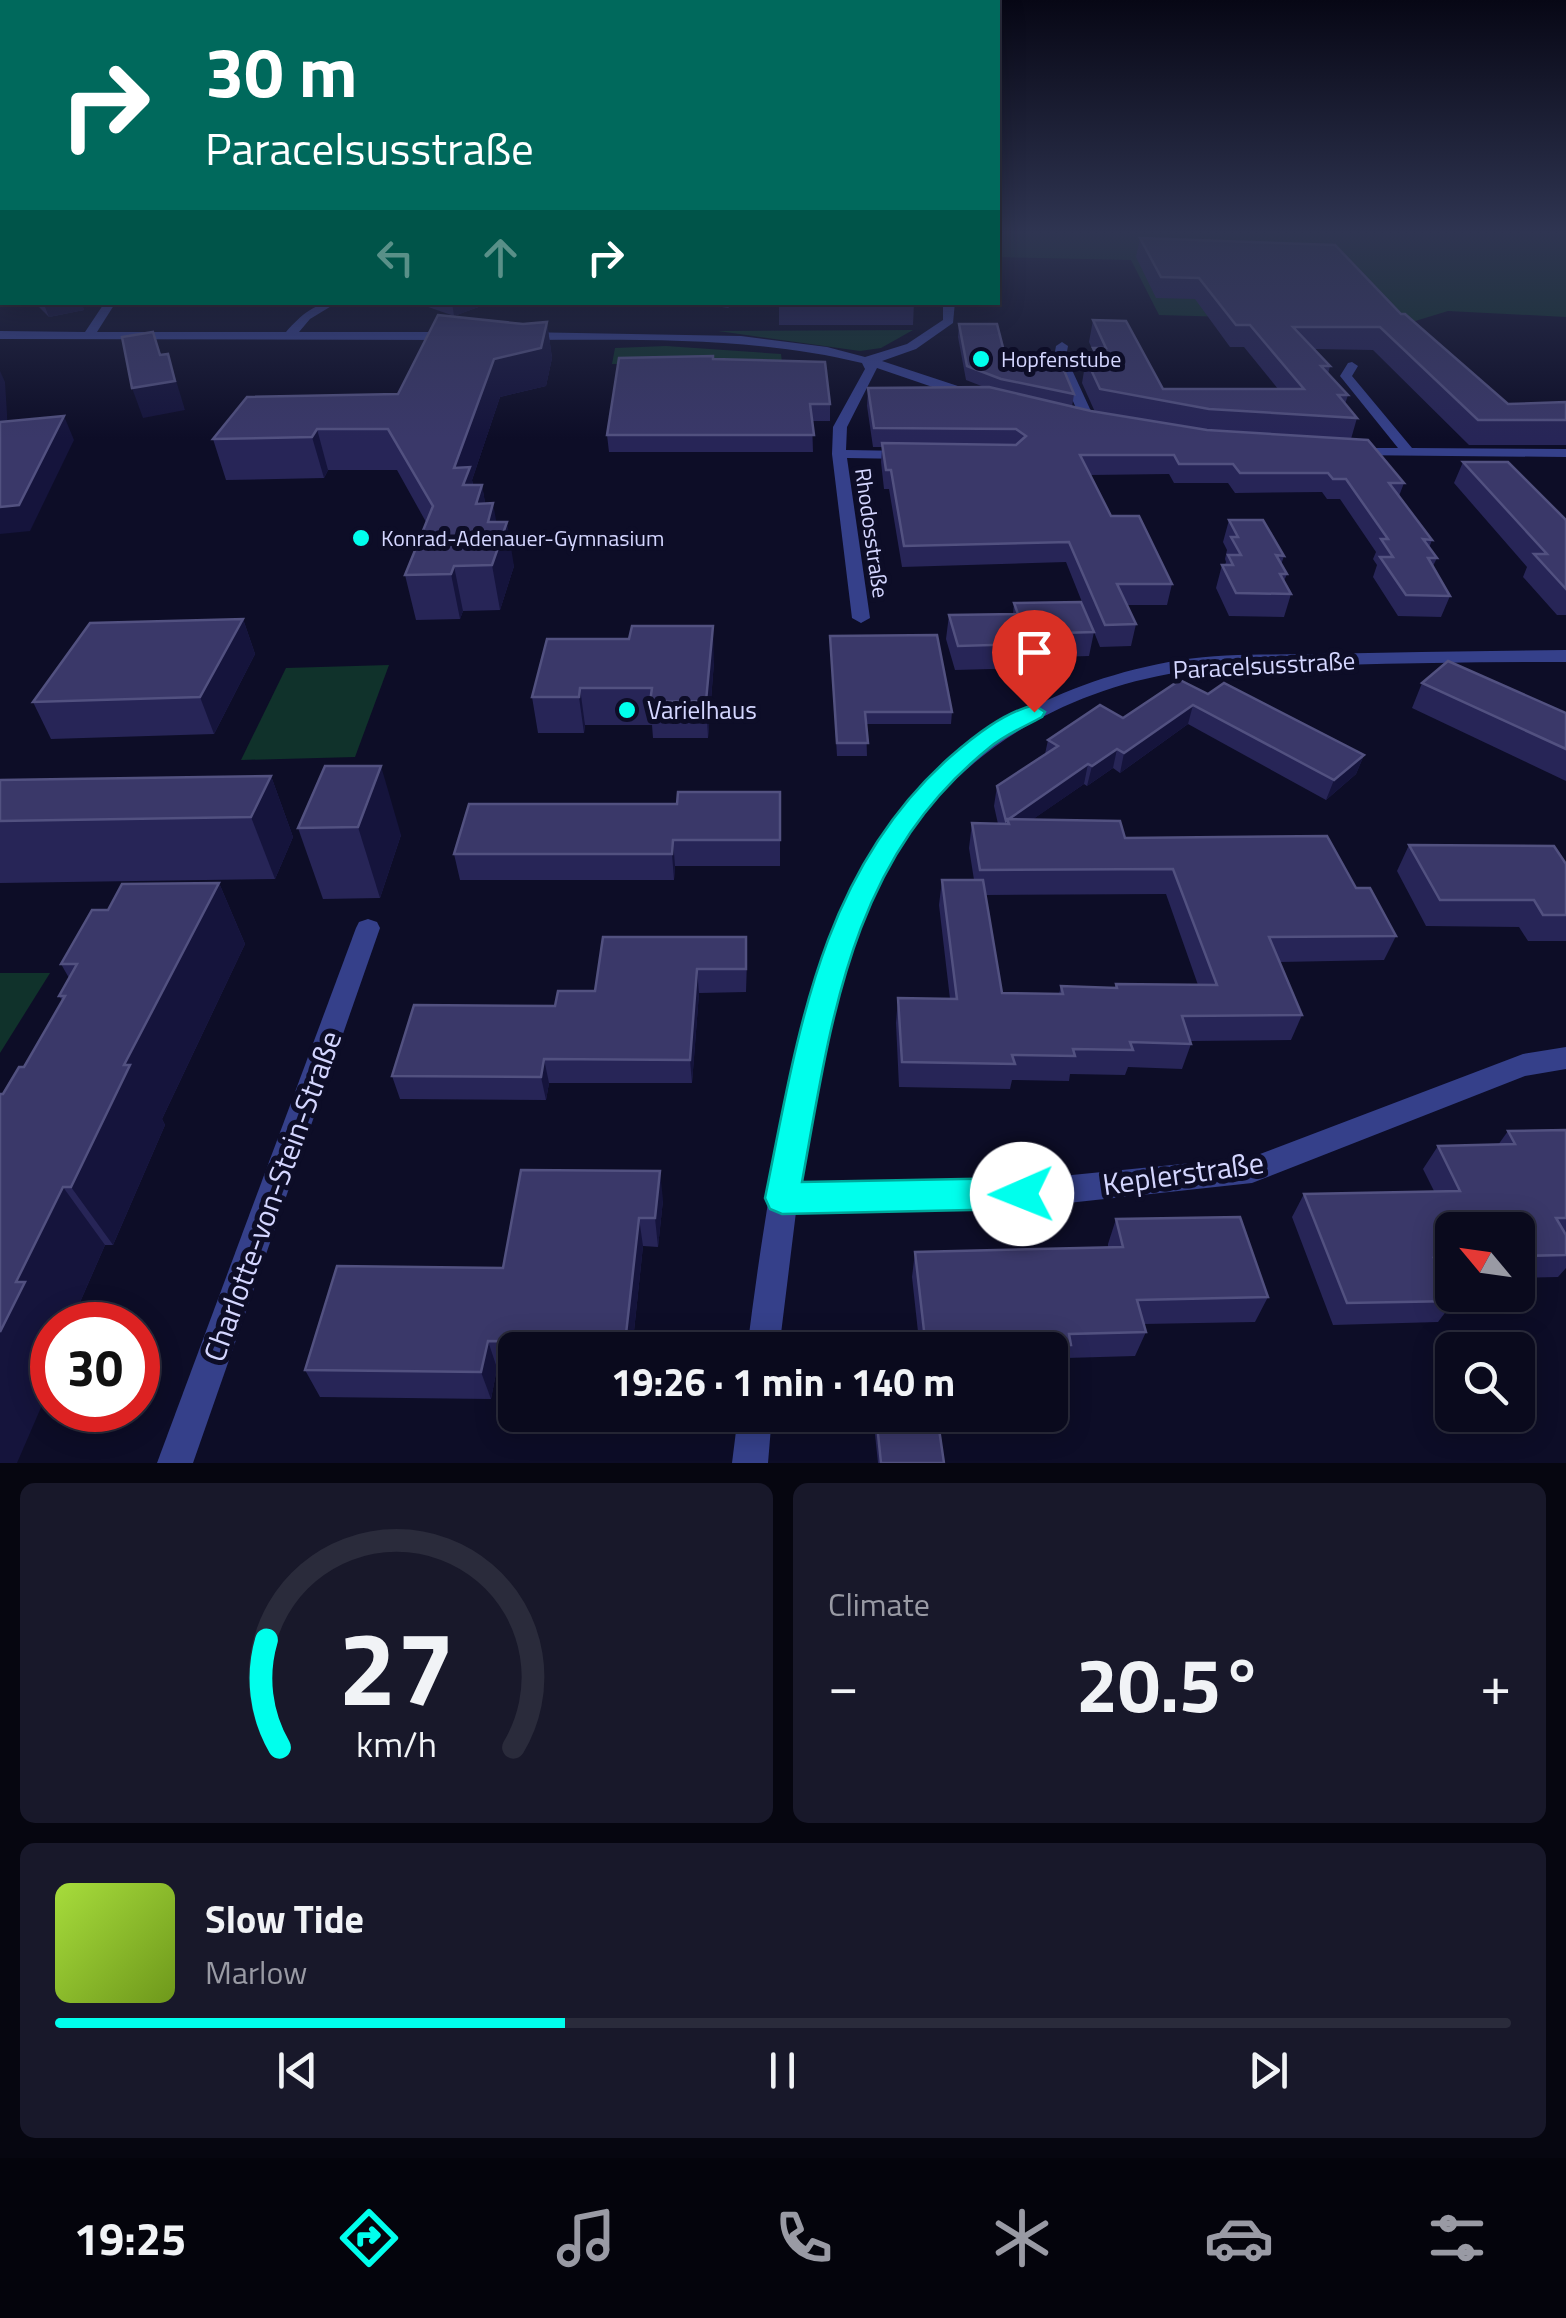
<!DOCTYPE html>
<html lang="en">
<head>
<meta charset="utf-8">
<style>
  :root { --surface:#0a0a1d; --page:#18182a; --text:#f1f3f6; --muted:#999aa4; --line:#2a2b3b; --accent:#00ffed }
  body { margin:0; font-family:"Titillium Web",sans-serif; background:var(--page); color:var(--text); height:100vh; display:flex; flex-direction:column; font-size:38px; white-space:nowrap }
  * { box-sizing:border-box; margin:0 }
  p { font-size:32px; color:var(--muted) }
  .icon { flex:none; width:55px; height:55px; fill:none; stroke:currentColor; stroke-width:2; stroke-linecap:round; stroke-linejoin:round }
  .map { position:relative; height:1463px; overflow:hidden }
  .side { display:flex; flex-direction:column; gap:20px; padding:20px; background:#060610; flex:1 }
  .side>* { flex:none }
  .banner { position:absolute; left:0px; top:0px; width:1000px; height:305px; box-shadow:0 5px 25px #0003,0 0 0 2px var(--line); background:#00695c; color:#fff; overflow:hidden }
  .needle { width:65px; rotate:299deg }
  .fabs { position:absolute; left:1435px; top:1212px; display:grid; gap:20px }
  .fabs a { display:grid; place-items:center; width:100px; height:100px; border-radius:15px; background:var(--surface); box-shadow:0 5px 25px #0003,0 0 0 2px var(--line); font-size:50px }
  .speed { position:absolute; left:30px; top:1302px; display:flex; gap:20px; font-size:50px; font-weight:700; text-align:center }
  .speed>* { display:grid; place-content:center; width:130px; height:130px; border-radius:50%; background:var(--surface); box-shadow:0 5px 25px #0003,0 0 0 2px var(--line); line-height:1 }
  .speed .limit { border:15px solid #d22; background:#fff; color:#111 }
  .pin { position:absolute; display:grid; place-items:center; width:85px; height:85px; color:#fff; margin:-102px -42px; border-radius:50% 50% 50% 0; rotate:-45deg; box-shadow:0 0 10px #0007 }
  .pin .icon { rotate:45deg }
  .me { position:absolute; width:110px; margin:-55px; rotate:269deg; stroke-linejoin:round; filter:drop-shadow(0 0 8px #0008) }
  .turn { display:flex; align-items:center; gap:35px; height:210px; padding:0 40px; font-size:45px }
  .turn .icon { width:130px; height:130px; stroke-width:2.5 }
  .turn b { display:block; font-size:70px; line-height:85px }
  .lanes { display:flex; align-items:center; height:95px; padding:0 40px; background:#0003; justify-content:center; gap:50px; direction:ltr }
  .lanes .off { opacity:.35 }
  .big { font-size:75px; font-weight:700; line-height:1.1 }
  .side .widget { flex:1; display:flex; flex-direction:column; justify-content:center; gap:15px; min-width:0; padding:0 35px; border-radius:15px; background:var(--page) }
  .side .dial { align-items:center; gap:0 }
  .dial svg { height:260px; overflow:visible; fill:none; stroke:var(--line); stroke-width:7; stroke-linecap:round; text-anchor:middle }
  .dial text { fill:var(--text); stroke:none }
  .song { display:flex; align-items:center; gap:30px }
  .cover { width:120px; height:120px; border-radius:15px; background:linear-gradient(135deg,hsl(80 70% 55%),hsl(80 70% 35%)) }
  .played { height:10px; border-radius:5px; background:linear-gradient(90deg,var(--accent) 35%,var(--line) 35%) }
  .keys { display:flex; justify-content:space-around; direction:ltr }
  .heat { display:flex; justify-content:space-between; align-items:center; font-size:55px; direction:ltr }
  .side .tiles { flex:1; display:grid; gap:20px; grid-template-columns:1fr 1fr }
  .widget:last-child { grid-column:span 2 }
  .trip { position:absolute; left:498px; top:1332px; width:570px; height:100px; border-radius:15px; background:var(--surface); box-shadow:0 5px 25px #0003,0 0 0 2px var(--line); font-weight:700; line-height:100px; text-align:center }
  .dock { display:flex; height:160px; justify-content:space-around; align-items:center; background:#04040c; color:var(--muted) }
  .dock .icon { width:70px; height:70px }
  .dock .active { color:var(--accent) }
  .dock b { font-size:45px; color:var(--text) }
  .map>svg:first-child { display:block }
  .green { fill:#10322b }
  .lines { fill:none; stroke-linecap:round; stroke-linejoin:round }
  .minor { fill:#35408a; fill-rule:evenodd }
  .wall { fill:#272557; fill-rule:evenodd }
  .shaded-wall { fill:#15143c }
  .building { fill:#3a3869; stroke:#525180; stroke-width:2.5 }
  .route { fill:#00ffed; stroke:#00a69a; stroke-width:2.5 }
  .poi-dot { fill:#00ffed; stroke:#0d0d27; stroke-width:4 }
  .labels { text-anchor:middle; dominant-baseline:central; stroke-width:10; stroke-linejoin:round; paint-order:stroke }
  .far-poi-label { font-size:22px; fill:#d4d6ff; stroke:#0d0d27; text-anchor:start }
  .far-street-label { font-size:22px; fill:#d4d6ff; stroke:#0d0d27 }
  .street-label { font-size:25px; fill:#d4d6ff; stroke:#0d0d27 }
  .poi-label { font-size:25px; fill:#d4d6ff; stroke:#0d0d27; text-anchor:start }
  .near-street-label { font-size:30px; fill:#d4d6ff; stroke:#0d0d27 }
</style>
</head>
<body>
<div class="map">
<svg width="1566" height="1463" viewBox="0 0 1566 1463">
  <rect width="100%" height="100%" fill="#0d0d27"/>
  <g class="green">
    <polygon points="998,234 1566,234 1566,317 1448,311 1412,322 1159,315 1131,260 998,257"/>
    <polygon points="913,330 881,348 860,351 718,331"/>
    <polygon points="666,346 781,354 782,362 612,364 615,348"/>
    <polygon points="389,665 355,757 241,760 286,668"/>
    <polygon points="0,973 50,973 0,1053"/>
  </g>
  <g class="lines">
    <g class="minor">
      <path d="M 105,302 L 116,302 L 97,332 L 286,332 C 301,315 315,302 338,302 L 310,319 L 299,332 L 453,332 L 459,336 L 453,340 L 0,339 L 0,331 L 85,332 Z"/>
      <path d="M 943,302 L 955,302 L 953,323 L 916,349 L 882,361 L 976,392 L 976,398 L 953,394 L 877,368 L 847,427 L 846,450 L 907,451 L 914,455 L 907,459 L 847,458 L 870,618 L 861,623 L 852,618 L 832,454 L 833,427 L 865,369 L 862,363 C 751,336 636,340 522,340 L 516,336 L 522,332 L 741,336 L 827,347 L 865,357 L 907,344 L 943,320 Z"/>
      <polygon points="1062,342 1068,346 1066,357 1096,422 1094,425 1082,422 1054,357 1056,346"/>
      <polygon points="1352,362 1358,366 1352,376 1412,448 1566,449 1566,457 1349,455 1347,452 1354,448 1398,448 1340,376 1348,363"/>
      <path d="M 1566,650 L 1566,662 C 1490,662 1415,663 1339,665 C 1287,666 1232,663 1180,672 C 1019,698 899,798 847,954 C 822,1028 812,1107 800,1184 L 1022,1180 L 1252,1157 L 1523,1054 L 1566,1047 L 1566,1069 L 1525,1076 L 1252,1183 L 1022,1208 L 796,1212 L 779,1350 L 747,1350 C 758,1262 771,1176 789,1089 C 799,1042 807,995 824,950 C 885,785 1008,689 1180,660 C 1225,653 1271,655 1316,654 C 1399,652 1483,651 1566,650 Z"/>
      <polygon points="368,919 377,922 380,928 193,1463 157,1463 356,928 359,922"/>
      <polygon points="738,1415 772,1415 768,1463 732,1463"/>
    </g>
  </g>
  <g class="wall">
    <polygon points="1140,238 1401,314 1508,404 1566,402 1566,445 1469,445 1373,350 1314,349 1330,366 1328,374 1348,395 1345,404 1357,418 1351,439 1404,483 1399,496 1432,540 1429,548 1437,558 1433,566 1450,596 1441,617 1398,616 1373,577 1377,565 1373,559 1376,552 1340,499 1327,499 1322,492 1235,493 1228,483 1174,483 1169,474 1090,475 1111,516 1172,584 1167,605 1127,605 1136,624 1131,646 1100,647 1066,562 902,567 889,489 884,489 881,462 882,447 873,447 867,406 868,388 984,387 966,380 958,337 959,324 1008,367 1074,394 1072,407 1095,412 1082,383 1086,359 1091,360 1093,351 1089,342 1093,320 1163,389 1278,389 1244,347 1230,347 1195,299 1156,298 1136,257"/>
    <polygon points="34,302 81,302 84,310 49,317"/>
    <polygon points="414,302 492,302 454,316"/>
    <polygon points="691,302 736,302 728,308"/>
    <polygon points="779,302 914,302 913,325 779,325"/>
    <polygon points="547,322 552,358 546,386 500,397 472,480 473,485 482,485 485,503 496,522 514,566 500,610 463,611 460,619 416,620 405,575 426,522 397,470 328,470 324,478 226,480 213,439 398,394 523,324"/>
    <polygon points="713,359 830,404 830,421 812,421 813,452 609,452 607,435"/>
    <polygon points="1463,462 1566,520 1566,615 1557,615 1523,577 1527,567 1454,483"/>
    <polygon points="1229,520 1284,556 1281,565 1287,574 1284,581 1291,594 1284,617 1229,616 1216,588 1222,565 1225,565 1226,562 1225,559 1227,550 1223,542"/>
    <polygon points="1014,603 1094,632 1089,656 1026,658 1025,668 955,670 946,639 949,615 1013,614"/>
    <polygon points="243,619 255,654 214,734 51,739 33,702"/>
    <polygon points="830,636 952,712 951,724 866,724 867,756 837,756"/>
    <polygon points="714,662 708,738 653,738 652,725 585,725 584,733 538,733 532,697"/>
    <polygon points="1422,683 1566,713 1566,781 1412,708"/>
    <path d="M 1208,694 L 1364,755 L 1356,774 L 1326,800 L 1188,724 L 1120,773 L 1113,768 L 1087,786 L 1084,784 L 1033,819 L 1356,888 L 1396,936 L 1384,960 L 1280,962 L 1302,1015 L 1291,1040 L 1190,1041 L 1191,1044 L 1182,1069 L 1128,1067 L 1125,1075 L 1070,1074 L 1069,1081 L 1012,1080 L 1010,1089 L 899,1087 L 896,1023 L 898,998 L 950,999 L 939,905 L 942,880 L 974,880 L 969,848 L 972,823 L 998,824 L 994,806 L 997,786 L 1045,754 L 1048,740 ZM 1166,894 L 1198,985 L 1116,984 L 1115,988 L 1061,986 L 1059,994 L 1002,993 L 986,895 Z"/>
    <polygon points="325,766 401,835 380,898 323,899 298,828"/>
    <polygon points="271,776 293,837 275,879 0,883 0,780"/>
    <polygon points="780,792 780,866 675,866 674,880 460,880 454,854 677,804"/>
    <polygon points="1409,845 1566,864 1566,941 1528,941 1519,927 1426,926 1397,871"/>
    <polygon points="219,883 245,944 162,1119 165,1125 113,1245 105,1245 70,1325 52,1325 3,1094 24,1067 62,1000 59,996 69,978 61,964 108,910"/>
    <polygon points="603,937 747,960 746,992 699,993 692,1083 549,1083 546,1100 400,1099 392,1076 555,1006 595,991"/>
    <polygon points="1566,1130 1566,1268 1558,1277 1518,1278 1518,1230 1452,1230 1452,1279 1444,1280 1454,1301 1438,1322 1333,1325 1292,1217 1304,1194 1434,1191 1423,1169 1438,1146 1498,1145 1508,1131"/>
    <polygon points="663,1200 658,1247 643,1246 632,1350 515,1350 515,1368 497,1368 491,1399 320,1397 305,1370 503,1268"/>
    <polygon points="1116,1219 1268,1297 1255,1322 1143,1324 1146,1332 1135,1356 1066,1358 1063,1368 1050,1369 1050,1350 920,1350 912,1277 915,1252 1108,1247 1108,1244"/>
    <polygon points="873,1415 937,1415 944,1463 878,1463"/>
  </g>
  <g class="shaded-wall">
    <polygon points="43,302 81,302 84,310 49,317"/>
    <polygon points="452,302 492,302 454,316"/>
    <polygon points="547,322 552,358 546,386 500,397 472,480 476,502 482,485 488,520 493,503 500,542 507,522 514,566 500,610 492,565 454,468 494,359"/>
    <polygon points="153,332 163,360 168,354 185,410 143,418 132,388 160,355"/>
    <polygon points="0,371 5,382 9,447 0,427"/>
    <polygon points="64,416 74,440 30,531 0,534 0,507"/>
    <polygon points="317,429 328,470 324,478 312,437"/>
    <polygon points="454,566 463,611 460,619 451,574"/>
    <polygon points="243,619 255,654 214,734 200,697"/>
    <polygon points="713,626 714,662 708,738 706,701"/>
    <polygon points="580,688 585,725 584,733 579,697"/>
    <polygon points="1193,705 1188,724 1120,773 1124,753"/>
    <polygon points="1117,749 1113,768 1087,786 1092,766"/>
    <polygon points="1364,755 1356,774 1326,800 1334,780"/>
    <polygon points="1088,764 1084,784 1006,838 1009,824 1008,820"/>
    <polygon points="381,766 401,835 380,898 358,827"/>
    <polygon points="271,776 293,837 275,879 251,817"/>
    <polygon points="673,840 675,866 674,880 672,854"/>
    <polygon points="219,883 245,944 162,1119 165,1125 113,1245 71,1187 124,1065"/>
    <polygon points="697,969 699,993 692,1083 690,1060"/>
    <polygon points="544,1059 549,1083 546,1100 541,1077"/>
    <polygon points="660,1171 663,1200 658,1247 655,1218"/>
    <polygon points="63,1187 105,1245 70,1325 52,1325 52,1382 17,1463 0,1463 0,1332 16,1282"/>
    <polygon points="639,1218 643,1246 632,1350 626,1350 625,1343"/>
    <polygon points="488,1341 497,1368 491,1399 481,1372"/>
  </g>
  <g class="building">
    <polygon points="0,234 2,234 2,259 0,257"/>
    <polygon points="1140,238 1335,245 1401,314 1405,314 1508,404 1566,402 1566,420 1478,420 1380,327 1293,327 1330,366 1321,366 1348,395 1338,395 1357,418 1209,409 1100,389 1086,359 1099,360 1093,348 1106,348 1093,320 1126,321 1163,389 1304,389 1250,325 1236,325 1199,278 1161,277"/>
    <polygon points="438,315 523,324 547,322 541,348 494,359 454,468 470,467 463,485 482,485 476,504 493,503 488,522 507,522 492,565 454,566 451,574 405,575 433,506 388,429 317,429 312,437 213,439 247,397 398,394"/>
    <polygon points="959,324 997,324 1008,367 1063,368 1074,394 1001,379 967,366"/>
    <polygon points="153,332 160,355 168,354 175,381 132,388 122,337"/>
    <polygon points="713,356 713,359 825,362 830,404 810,404 814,435 607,435 619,358"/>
    <polygon points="989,387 1091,411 1207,430 1368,440 1404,483 1389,483 1432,540 1423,539 1437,558 1428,558 1450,596 1406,595 1380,557 1393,557 1381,539 1388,539 1346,479 1333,479 1328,473 1240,473 1233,464 1179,464 1174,455 1080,455 1111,516 1139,516 1172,584 1117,584 1136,624 1105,625 1069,542 904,546 891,470 886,470 882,443 1016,445 1026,436 1016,429 874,428 868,388"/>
    <polygon points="64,416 19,505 0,507 0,422"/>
    <polygon points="1463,462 1508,462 1566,520 1566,589 1534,554 1547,554"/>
    <polygon points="1229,520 1263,520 1284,556 1276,555 1287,574 1280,574 1291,594 1236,593 1222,565 1233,565 1228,555 1241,555 1231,537 1238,537"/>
    <polygon points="1081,602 1094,632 1025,634 1024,630 1028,644 958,646 949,615 1018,614 1014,603"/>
    <polygon points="243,619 200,697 33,702 90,623"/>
    <polygon points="632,626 713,626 706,701 650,702 652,688 580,688 579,697 532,697 547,639 629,639"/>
    <polygon points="937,635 952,712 865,712 868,743 837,743 830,636"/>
    <polygon points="1448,661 1566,713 1566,749 1422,683"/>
    <polygon points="1180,680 1208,694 1224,683 1364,755 1334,780 1193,705 1124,753 1117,749 1092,766 1088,764 1006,821 997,786 1058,746 1048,740 1100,705 1123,718"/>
    <polygon points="325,766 381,766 358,827 298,828"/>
    <polygon points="271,776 251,817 0,821 0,780"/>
    <polygon points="678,792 780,792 780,840 673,840 672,854 454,854 469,804 677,804"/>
    <polygon points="1007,819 1120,821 1125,838 1327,836 1356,888 1370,888 1396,936 1269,937 1302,1015 1182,1016 1191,1044 1130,1042 1133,1050 1073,1049 1075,1056 1012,1055 1015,1064 902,1062 898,998 957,999 942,880 983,880 1002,993 1063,994 1061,986 1117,988 1116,984 1217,985 1173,869 980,870 972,823 1009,824"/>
    <polygon points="1409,845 1554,846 1566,864 1566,915 1543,915 1534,900 1440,900"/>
    <polygon points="219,883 124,1065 130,1065 71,1187 63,1187 16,1282 25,1282 0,1332 0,1094 3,1094 19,1067 24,1067 65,996 59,996 77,964 61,964 92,910 108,910 122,884"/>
    <polygon points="603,937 746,937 746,969 697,969 690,1060 544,1059 541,1077 392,1076 414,1005 555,1006 558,991 595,991"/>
    <polygon points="1566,1130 1566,1218 1556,1218 1566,1235 1566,1255 1518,1256 1518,1230 1452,1230 1452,1258 1434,1258 1454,1301 1347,1303 1304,1194 1460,1191 1438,1146 1515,1144 1508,1131"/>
    <polygon points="521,1170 660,1171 655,1218 639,1218 625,1343 488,1341 481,1372 305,1370 337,1266 503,1268"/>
    <polygon points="1240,1217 1268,1297 1137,1300 1146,1332 1069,1334 1071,1345 926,1348 915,1252 1123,1247 1116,1219"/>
    <polygon points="876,1415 937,1415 944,1463 881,1463"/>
  </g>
  <linearGradient id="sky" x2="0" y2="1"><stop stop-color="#070715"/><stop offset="0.53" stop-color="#2f3552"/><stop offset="1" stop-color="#2f3552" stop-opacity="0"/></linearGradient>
  <rect width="1566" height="439" fill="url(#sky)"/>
  <path class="route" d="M 1034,705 L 1045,712 L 1042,717 C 1024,727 1004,735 989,748 C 850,860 832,1018 802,1182 L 1022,1178 L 1034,1182 L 1039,1194 L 1034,1205 L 1022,1209 L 782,1214 L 770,1209 L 765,1198 C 798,1036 819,873 950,757 C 974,736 1003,713 1034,705 Z"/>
  <g class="poi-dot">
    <circle cx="981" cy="359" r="10"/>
    <circle cx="361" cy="538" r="10"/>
    <circle cx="627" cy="710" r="10"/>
  </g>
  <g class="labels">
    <g class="far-poi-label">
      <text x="1001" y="359">Hopfenstube</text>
      <text x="381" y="538">Konrad-Adenauer-Gymnasium</text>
    </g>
    <g class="far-street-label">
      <text transform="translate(872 533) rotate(82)">Rhodosstraße</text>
    </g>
    <g class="street-label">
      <text transform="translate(1264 665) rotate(-3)">Paracelsusstraße</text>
    </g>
    <g class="poi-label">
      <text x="647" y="710">Varielhaus</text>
    </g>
    <g class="near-street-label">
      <text transform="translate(1183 1173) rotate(-8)">Keplerstraße</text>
      <text transform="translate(272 1196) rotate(-70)">Charlotte-von-Stein-Straße</text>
    </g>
  </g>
</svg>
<div class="fabs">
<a><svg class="needle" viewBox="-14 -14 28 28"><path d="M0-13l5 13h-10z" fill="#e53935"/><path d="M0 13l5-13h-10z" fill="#999aa4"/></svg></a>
<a><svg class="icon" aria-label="search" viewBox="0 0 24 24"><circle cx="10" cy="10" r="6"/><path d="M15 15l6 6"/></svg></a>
</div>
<div class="speed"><div class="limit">30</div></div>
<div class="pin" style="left:1034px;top:712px;background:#d93025"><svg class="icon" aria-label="arrive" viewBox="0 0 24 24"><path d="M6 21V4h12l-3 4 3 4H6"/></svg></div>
<svg class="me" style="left:1022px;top:1194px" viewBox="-20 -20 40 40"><circle r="19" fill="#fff"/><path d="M0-13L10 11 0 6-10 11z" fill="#00ffed"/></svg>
<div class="trip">19:26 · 1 min · 140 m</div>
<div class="banner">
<div class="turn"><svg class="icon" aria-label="right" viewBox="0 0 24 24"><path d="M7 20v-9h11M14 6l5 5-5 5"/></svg><div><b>30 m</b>Paracelsusstraße</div></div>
<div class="lanes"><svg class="icon off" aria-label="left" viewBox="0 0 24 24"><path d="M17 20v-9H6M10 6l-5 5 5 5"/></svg><svg class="icon off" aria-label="ahead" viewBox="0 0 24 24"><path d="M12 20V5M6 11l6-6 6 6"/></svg><svg class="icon" aria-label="right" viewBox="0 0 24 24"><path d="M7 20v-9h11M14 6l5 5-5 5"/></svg></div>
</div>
</div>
<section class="side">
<div class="tiles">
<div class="widget dial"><svg viewBox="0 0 100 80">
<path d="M14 69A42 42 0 1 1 86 69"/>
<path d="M14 69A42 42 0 0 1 10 36" stroke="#00ffed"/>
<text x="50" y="56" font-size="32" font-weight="700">27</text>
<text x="50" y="72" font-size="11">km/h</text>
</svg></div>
<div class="widget"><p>Climate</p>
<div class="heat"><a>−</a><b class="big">20.5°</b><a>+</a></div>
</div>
<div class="widget">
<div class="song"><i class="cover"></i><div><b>Slow Tide</b><p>Marlow</p></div></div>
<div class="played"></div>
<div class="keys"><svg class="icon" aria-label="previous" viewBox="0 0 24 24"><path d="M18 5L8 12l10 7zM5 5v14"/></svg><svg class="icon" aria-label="pause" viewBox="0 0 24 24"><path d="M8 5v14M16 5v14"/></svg><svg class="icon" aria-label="next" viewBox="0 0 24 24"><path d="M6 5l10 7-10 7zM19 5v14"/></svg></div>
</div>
</div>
</section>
<nav class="dock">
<b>19:25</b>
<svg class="icon active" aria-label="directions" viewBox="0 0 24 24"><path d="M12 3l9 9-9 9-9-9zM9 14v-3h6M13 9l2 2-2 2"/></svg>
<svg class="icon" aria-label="music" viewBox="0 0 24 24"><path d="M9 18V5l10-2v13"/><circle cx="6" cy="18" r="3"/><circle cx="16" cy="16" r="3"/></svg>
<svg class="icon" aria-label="phone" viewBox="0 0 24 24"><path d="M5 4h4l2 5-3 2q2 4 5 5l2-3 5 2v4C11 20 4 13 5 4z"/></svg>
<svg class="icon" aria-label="climate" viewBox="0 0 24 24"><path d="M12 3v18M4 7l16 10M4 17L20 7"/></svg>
<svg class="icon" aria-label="car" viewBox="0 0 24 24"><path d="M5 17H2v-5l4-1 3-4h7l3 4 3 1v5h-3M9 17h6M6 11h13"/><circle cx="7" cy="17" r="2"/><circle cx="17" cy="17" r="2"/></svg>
<svg class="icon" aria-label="filters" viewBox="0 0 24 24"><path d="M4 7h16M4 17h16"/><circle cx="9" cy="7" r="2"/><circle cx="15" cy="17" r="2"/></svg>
</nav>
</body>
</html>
